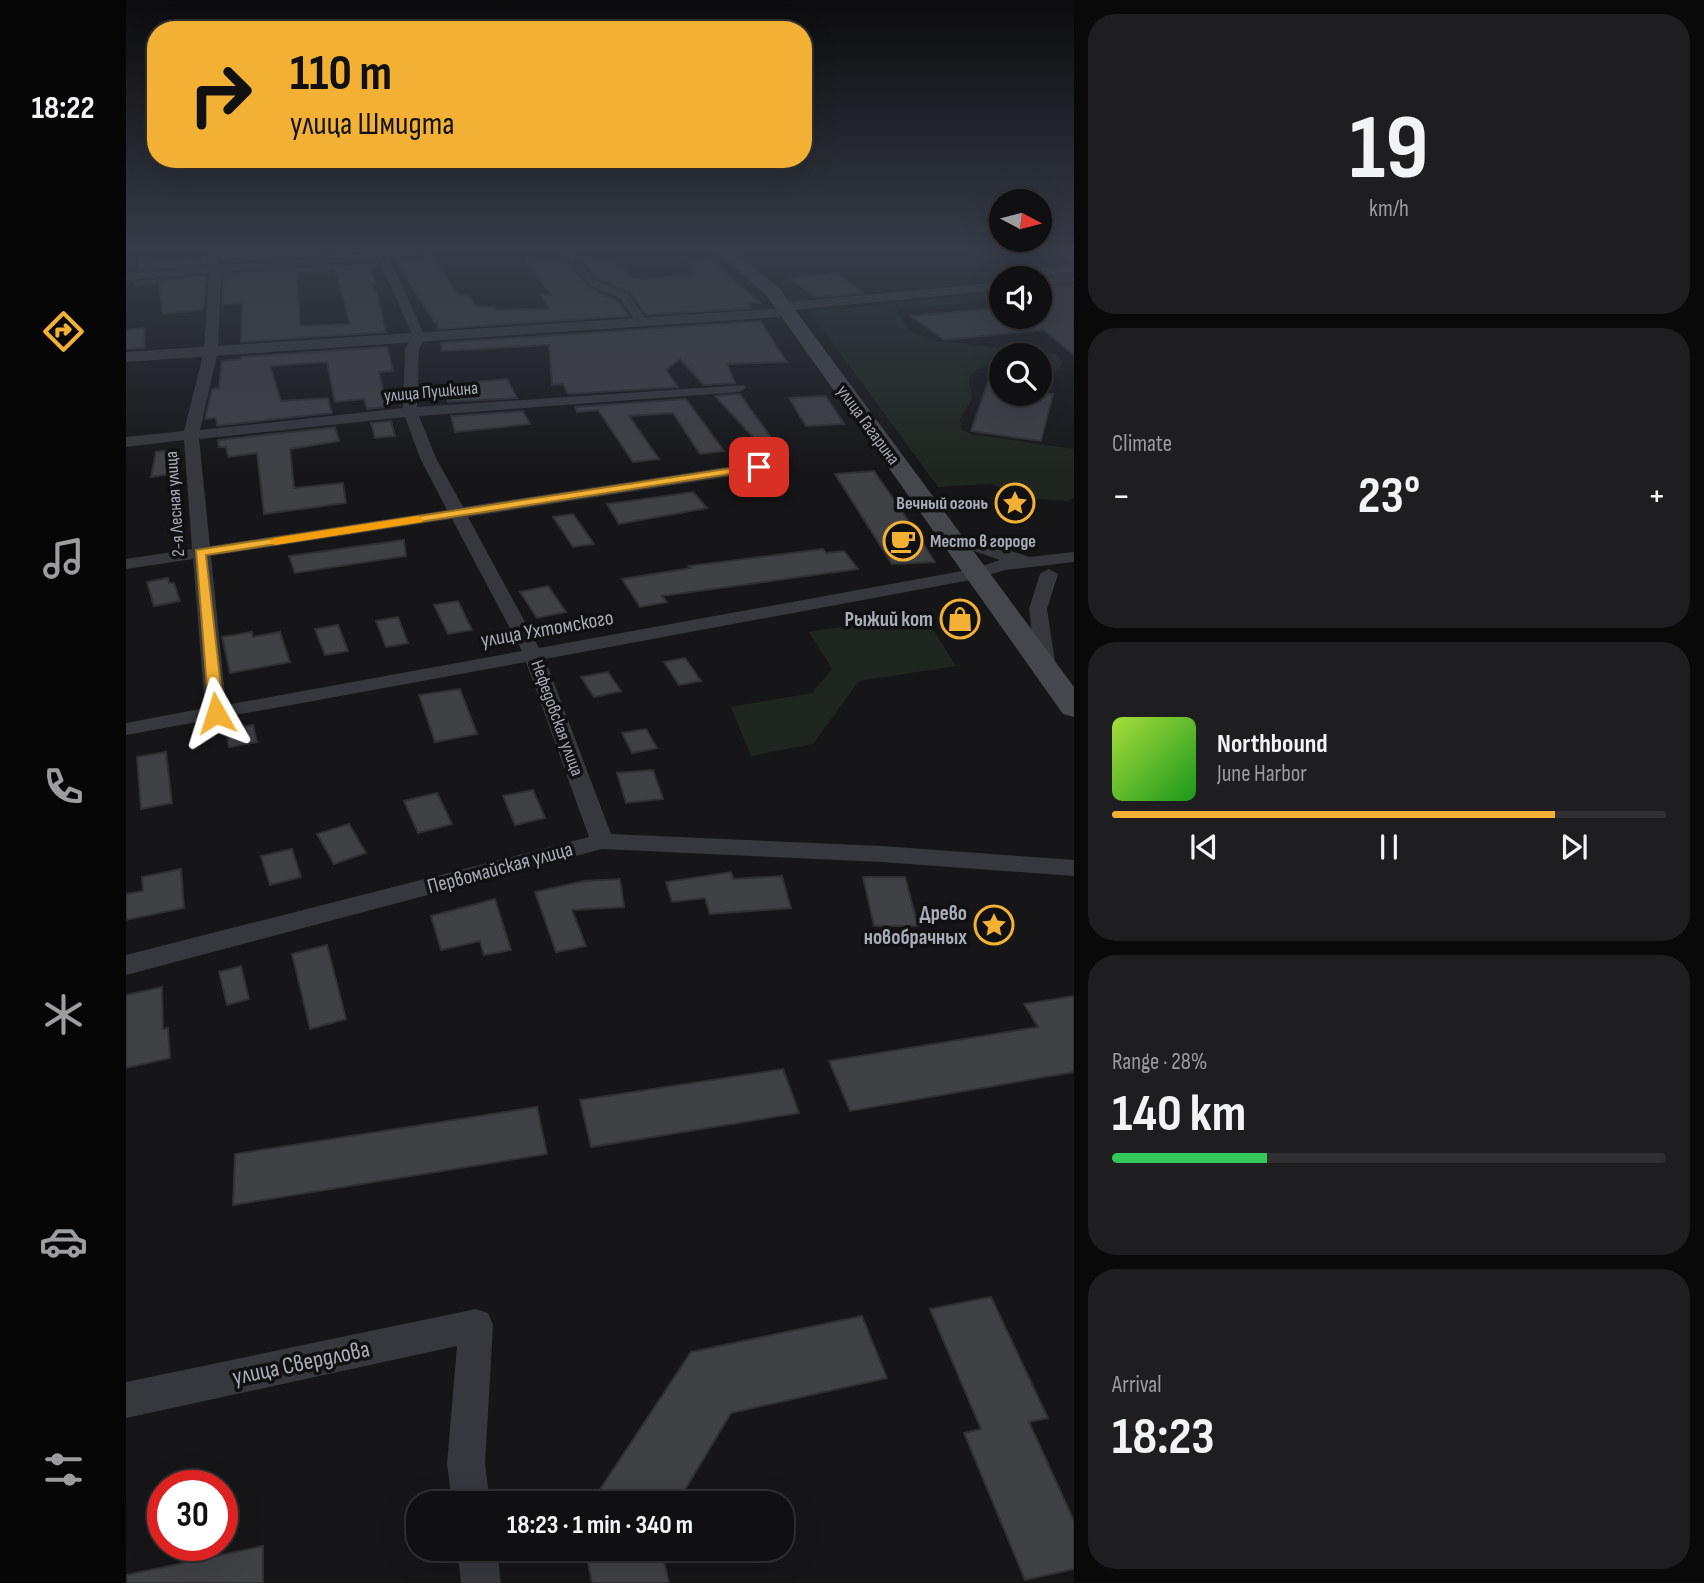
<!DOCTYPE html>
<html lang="en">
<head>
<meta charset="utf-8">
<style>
  :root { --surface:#101012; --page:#1e1e20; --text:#f1f3f6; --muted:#9c9d9f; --line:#303032; --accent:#f2b134 }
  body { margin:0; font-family:"Sofia Sans Condensed",sans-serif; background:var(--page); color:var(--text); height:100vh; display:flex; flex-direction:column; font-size:26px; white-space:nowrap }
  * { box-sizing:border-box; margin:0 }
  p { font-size:23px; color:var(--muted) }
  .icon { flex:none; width:38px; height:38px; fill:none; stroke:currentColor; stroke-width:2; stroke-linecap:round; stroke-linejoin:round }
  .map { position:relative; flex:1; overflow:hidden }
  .details { display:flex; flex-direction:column; gap:14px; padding:14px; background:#09090a; width:630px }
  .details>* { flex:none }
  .hud { position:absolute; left:21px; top:21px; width:665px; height:147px; border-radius:28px; box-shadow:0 7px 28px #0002,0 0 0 2px var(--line); background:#f2b134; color:#111; overflow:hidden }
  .needle { width:46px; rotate:97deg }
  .tools { position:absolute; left:863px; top:189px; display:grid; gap:14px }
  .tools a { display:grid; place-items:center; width:63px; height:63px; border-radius:50%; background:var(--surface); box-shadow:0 7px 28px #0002,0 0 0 2px var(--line); font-size:35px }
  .speed { position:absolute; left:21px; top:1470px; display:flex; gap:14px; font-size:35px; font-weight:700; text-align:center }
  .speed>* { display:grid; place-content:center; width:91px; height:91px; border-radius:50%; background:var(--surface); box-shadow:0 7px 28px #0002,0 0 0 2px var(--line); line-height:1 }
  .speed .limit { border:10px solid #d22; background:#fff; color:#111 }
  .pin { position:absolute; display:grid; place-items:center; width:60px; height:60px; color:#fff; margin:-30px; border-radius:14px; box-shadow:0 4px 10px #0006 }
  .me { position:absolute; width:77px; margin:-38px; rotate:354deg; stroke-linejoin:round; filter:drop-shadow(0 0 5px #0008) }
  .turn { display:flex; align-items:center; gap:24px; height:147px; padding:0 28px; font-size:32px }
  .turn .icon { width:91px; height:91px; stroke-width:2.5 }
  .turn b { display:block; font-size:49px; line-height:60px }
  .big { font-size:52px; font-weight:700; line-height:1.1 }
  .details .widget { flex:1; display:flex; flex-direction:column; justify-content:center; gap:10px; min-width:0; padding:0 24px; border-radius:28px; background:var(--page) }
  .details .dial { align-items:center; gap:0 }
  .dial b { font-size:91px; line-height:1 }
  .song { display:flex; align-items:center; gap:21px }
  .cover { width:84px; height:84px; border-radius:10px; background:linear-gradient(135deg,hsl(80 70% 55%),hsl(120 70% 35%)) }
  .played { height:7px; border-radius:4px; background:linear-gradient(90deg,var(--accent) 80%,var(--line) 80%) }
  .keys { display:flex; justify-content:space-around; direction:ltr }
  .heat { display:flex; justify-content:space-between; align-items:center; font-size:38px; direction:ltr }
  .charge { height:10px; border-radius:5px; background:linear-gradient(90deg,#34c759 28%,var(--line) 0) }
  .trip { position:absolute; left:280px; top:1491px; width:388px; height:70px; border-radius:28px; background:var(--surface); box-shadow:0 7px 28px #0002,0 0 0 2px var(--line); font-weight:700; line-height:70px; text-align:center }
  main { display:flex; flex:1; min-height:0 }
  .menu { display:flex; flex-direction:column; width:126px; justify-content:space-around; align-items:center; background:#060607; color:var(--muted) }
  .menu .icon { width:49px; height:49px }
  .menu .current { color:var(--accent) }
  .menu b { font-size:32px; color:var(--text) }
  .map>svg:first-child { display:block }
  .green { fill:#1e261f }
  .building { fill:#404145; stroke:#303034; stroke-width:2; fill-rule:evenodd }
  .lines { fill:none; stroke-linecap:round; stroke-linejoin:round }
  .minor { fill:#37383d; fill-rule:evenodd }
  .tertiary { fill:#37383d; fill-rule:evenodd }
  .secondary { fill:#45474d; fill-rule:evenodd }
  .route { fill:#f2b134; stroke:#9d7322; stroke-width:2 }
  .slow { fill:#f59e0b }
  .labels { text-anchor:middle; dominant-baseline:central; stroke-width:7; stroke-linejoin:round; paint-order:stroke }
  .far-street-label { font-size:18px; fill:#a8adb8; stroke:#111113 }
  .far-poi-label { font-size:18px; font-weight:bold; fill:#a8adb8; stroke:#111113; text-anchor:end }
  .poi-label { font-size:21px; font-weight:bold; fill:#a8adb8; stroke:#111113; text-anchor:end }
  .street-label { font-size:21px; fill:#a8adb8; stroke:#111113 }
  .near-street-label { font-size:24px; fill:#a8adb8; stroke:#111113 }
</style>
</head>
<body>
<main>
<nav class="menu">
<b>18:22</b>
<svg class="icon current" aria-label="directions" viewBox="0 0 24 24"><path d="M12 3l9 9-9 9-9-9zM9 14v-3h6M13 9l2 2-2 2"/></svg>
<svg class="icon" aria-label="music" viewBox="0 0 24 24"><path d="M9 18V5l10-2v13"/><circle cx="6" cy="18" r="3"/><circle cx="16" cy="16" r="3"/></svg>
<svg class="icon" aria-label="phone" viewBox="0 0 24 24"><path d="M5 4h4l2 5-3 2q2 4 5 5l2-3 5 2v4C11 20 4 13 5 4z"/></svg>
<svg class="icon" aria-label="climate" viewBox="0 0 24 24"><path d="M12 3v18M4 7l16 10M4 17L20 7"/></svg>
<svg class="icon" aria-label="car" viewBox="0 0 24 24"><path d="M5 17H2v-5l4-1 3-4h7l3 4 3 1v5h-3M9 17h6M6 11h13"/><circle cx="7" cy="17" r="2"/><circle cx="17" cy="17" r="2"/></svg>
<svg class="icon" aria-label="filters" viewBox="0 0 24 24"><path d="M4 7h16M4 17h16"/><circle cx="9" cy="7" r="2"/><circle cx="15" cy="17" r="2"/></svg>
</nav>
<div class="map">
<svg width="948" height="1583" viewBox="0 0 948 1583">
  <rect width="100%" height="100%" fill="#161618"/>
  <g class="green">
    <polygon points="863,293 875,293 875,300 773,309 771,312 784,331 812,341 931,354 937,363 931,371 914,369 914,355 875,355 873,361 850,370 843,378 846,399 834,419 835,429 845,434 948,449 948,498 942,501 899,498 866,484 812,487 684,312"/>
    <polygon points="797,613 830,666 733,681 687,744 625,756 605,707 686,693 706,669 683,632"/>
  </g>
  <g class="building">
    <polygon points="153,252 225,252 96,263 94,255"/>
    <polygon points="305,254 333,296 342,295 351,307 369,307 369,310 424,309 415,295 425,295 400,261 436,258 463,288 492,301 503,316 312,329 311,322 309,323 271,263"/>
    <polygon points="465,256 468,259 487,258 507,279 568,275 564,271 568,271 558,260 584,258 634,303 623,303 626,308 520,315 504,292 474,280 453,257"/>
    <polygon points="79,257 80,265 12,270 12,261"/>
    <path d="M 250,262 L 251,265 L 244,266 L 249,284 L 245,284 L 252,297 L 260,332 L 115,342 L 116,303 L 96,304 L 98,274 ZM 209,269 L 224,324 L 174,326 L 170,272 Z"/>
    <polygon points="948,265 948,273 914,277 914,268"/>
    <polygon points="710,273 738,293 690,297 663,278"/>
    <polygon points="80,276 78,306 75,310 37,314 33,283 9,285 9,282"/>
    <polygon points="948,285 948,355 917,330 818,340 785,316 875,308 875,317 914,317 914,287"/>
    <polygon points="634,321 661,362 601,364 609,383 578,385 554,359 540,370 552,387 442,394 437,384 426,385 423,345 316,351 315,343"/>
    <polygon points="18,328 19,348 0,349 0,330"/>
    <polygon points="261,347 267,371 253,372 261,407 241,409 238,399 209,402 201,362 144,366 155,401 202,398 206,413 91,426 90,418 79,419 86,389 93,388 96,361 115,359 115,357"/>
    <polygon points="872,353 875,354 875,394 927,394 915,441 845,431"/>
    <polygon points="381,379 391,398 322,402 318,385"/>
    <polygon points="614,394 649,443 640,451 589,396"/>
    <polygon points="700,396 718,424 680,426 663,398"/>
    <polygon points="560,399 598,451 574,454 547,413 503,416 533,459 507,462 472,410 451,412 449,407"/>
    <polygon points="397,411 404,424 329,432 325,416"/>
    <polygon points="265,421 269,436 249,438 245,423"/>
    <polygon points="209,427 213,441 164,449 168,488 217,483 220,503 138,514 131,453 102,457 100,447 93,447 92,440"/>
    <polygon points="46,450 46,474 25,477 30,452"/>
    <polygon points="748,471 772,505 809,562 766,564 709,474"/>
    <polygon points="567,492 581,508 493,524 481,504"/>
    <polygon points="447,514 468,544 447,547 427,517"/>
    <polygon points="278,540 280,556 169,573 163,556"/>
    <polygon points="697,549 700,553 718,551 732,569 536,596 541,602 514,607 496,579 565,568 563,566"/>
    <polygon points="42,578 43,583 48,583 54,601 28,606 21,582"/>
    <polygon points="422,586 440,612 411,618 394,592"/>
    <polygon points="332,601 346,630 322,634 308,605"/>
    <polygon points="272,617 282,643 260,647 250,621"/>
    <polygon points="212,625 222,651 199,655 189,629"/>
    <polygon points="126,632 127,637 154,632 164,662 104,673 96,637"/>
    <polygon points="559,658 575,681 553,685 538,662"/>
    <polygon points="482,672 495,691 468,697 455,677"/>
    <polygon points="334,689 351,734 309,742 293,695"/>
    <polygon points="127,725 131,742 103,747 100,730"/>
    <polygon points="520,729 531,748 506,753 496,733"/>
    <polygon points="40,752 46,803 15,809 11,757"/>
    <polygon points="527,770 537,799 500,803 491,773"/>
    <polygon points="407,790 419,818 389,825 377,796"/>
    <polygon points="311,793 326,824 292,833 278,801"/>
    <polygon points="223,824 240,853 208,864 191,834"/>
    <polygon points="166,849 175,877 144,885 135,856"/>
    <polygon points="55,869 58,908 0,920 0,894 17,891 16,877"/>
    <polygon points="605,872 607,879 656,876 665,908 584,914 579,898 546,902 540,882"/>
    <polygon points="737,877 779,877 792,926 748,926"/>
    <polygon points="494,879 498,907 446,910 460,946 430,952 409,892 458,881"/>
    <polygon points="369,899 385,950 358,955 354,941 315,950 305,916"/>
    <polygon points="201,945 220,1019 184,1029 166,954"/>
    <polygon points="115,966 123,999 101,1005 93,972"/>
    <polygon points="36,987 37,1029 42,1028 44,1058 0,1068 0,995"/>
    <polygon points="948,996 948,1072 724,1111 703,1061 912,1027 898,1004"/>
    <polygon points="657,1069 673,1113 465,1147 454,1100"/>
    <polygon points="411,1107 421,1154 107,1205 109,1154"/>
    <polygon points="865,1297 922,1418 903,1422 948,1521 948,1569 899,1580 838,1433 855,1429 804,1309"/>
    <polygon points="736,1316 761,1378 605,1413 551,1503 465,1503 565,1352"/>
    <polygon points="137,1546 137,1583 1,1583 0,1575"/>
    <polygon points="459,1549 535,1549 543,1583 466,1583"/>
  </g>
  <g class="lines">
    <g class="minor">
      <path d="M 81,252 L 91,252 L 94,266 L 251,252 L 302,252 L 297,255 L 264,258 L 299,337 L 293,349 L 291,407 L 618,385 L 620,388 L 613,392 L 293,416 L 310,458 L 337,507 L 633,462 L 641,467 L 633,472 L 342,517 L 413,648 L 847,569 L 874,560 L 816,540 L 813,536 L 816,532 L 822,531 L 904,557 L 948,552 L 948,562 L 879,570 L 850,579 L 419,659 L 485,834 L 756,846 L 948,860 L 948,876 L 756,862 L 476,849 L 0,975 L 0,955 L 463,837 L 400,662 L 0,735 L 0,723 L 79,708 L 67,559 L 0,569 L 0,559 L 66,549 L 58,440 L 0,447 L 0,437 L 58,431 L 78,351 L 83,273 L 0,280 L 0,274 L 83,267 ZM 253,259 L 287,337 L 279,349 L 277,408 L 74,430 L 92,351 L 95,272 ZM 279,417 L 294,458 L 321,510 L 84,546 L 73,439 ZM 326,519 L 396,651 L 100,705 L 85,556 Z"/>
      <polygon points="434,252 445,252 473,282 502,293 522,322 520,325 512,325 494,299 465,286"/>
      <polygon points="948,276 948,282 914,285 914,279"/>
      <polygon points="875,282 875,290 657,311 651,307 657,303"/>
      <polygon points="923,569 932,574 921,609 930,669 927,673 913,673 910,669 903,609 914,574"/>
      <polygon points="350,1309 362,1313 367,1325 359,1464 364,1503 326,1503 321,1464 331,1346 0,1418 0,1382"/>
      <polygon points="331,1549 371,1549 375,1583 335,1583"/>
    </g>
    <polygon class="tertiary" points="661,308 666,310 669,313 666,316 0,362 0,352"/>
    <polygon class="secondary" points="592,252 609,252 653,288 948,687 948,717 937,714 641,296"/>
  </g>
  <linearGradient id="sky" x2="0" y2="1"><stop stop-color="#0c0c0d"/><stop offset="0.53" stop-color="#363c48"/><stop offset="1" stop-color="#363c48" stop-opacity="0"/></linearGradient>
  <rect width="948" height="473" fill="url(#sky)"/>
  <polygon class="route" points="633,464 636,465 636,469 80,555 98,713 90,717 83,713 70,550"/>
  <polygon class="slow" points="292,516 298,520 296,522 149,545 143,541 149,538"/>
  <defs>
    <symbol id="sight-ring" viewBox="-11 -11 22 22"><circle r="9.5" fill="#111113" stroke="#f2b134" stroke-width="1.5"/><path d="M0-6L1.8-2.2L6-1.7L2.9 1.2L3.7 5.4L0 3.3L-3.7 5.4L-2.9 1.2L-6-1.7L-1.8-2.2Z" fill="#f2b134"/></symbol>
    <symbol id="cafe-ring" viewBox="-11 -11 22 22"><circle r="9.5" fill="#111113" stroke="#f2b134" stroke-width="1.5"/><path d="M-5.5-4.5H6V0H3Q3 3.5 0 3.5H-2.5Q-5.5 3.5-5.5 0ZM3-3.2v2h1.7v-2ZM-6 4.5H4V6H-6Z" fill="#f2b134"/></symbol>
    <symbol id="shop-ring" viewBox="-11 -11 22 22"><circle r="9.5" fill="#111113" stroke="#f2b134" stroke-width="1.5"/><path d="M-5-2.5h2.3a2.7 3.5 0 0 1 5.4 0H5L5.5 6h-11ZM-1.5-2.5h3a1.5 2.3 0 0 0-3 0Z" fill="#f2b134"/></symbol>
  </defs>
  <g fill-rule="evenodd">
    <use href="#sight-ring" x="867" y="481" width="44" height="44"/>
    <use href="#cafe-ring" x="755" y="519" width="44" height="44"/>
    <use href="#shop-ring" x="812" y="597" width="44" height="44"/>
    <use href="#sight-ring" x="846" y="903" width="44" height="44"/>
  </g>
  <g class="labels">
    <g class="far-street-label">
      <text transform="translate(305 392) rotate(-5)">улица Пушкина</text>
      <text transform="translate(742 425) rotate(54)">улица Гагарина</text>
      <text transform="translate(49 504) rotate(-94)">2-я Лесная улица</text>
      <text transform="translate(431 718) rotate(70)">Нефедовская улица</text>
    </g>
    <g class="far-poi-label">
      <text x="862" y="503">Вечный огонь</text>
      <text x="804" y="541" text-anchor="start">Место в городе</text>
    </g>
    <g class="poi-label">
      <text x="807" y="619">Рыжий кот</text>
      <text x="841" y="913">Древо<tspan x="841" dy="24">новобрачных</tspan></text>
    </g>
    <g class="street-label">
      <text transform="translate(421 629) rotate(-10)">улица Ухтомского</text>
      <text transform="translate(374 868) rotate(-15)">Первомайская улица</text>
    </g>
    <g class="near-street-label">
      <text transform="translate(175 1363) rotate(-12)">улица Свердлова</text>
    </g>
  </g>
</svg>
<div class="tools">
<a><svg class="needle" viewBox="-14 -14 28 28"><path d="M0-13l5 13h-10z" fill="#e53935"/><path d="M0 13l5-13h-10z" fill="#9c9d9f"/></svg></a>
<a><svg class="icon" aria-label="sound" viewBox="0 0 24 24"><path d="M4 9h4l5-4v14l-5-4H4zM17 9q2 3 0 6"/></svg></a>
<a><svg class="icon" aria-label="search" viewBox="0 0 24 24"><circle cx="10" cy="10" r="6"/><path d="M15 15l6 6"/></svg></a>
</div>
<div class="speed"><div class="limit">30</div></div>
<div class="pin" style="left:633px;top:467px;background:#d93025"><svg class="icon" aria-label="arrive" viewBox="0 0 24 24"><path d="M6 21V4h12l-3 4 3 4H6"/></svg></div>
<svg class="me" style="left:90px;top:713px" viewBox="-20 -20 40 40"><path d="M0-17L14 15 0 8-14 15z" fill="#f2b134" stroke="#fff" stroke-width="4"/></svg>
<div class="trip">18:23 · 1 min · 340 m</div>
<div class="hud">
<div class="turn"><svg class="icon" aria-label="right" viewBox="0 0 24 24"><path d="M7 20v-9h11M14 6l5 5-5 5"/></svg><div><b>110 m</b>улица Шмидта</div></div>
</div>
</div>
<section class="details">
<div class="widget dial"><b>19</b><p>km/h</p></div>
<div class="widget"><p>Climate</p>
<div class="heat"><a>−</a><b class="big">23°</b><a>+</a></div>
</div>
<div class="widget">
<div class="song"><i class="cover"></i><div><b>Northbound</b><p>June Harbor</p></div></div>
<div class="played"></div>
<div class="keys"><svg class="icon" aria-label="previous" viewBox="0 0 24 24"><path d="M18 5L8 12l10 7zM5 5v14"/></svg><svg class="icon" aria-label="pause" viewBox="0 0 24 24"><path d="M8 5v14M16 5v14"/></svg><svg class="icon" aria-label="next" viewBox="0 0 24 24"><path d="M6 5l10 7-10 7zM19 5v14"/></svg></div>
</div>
<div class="widget"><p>Range · 28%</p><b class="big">140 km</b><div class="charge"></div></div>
<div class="widget"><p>Arrival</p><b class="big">18:23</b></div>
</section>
</main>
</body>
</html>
